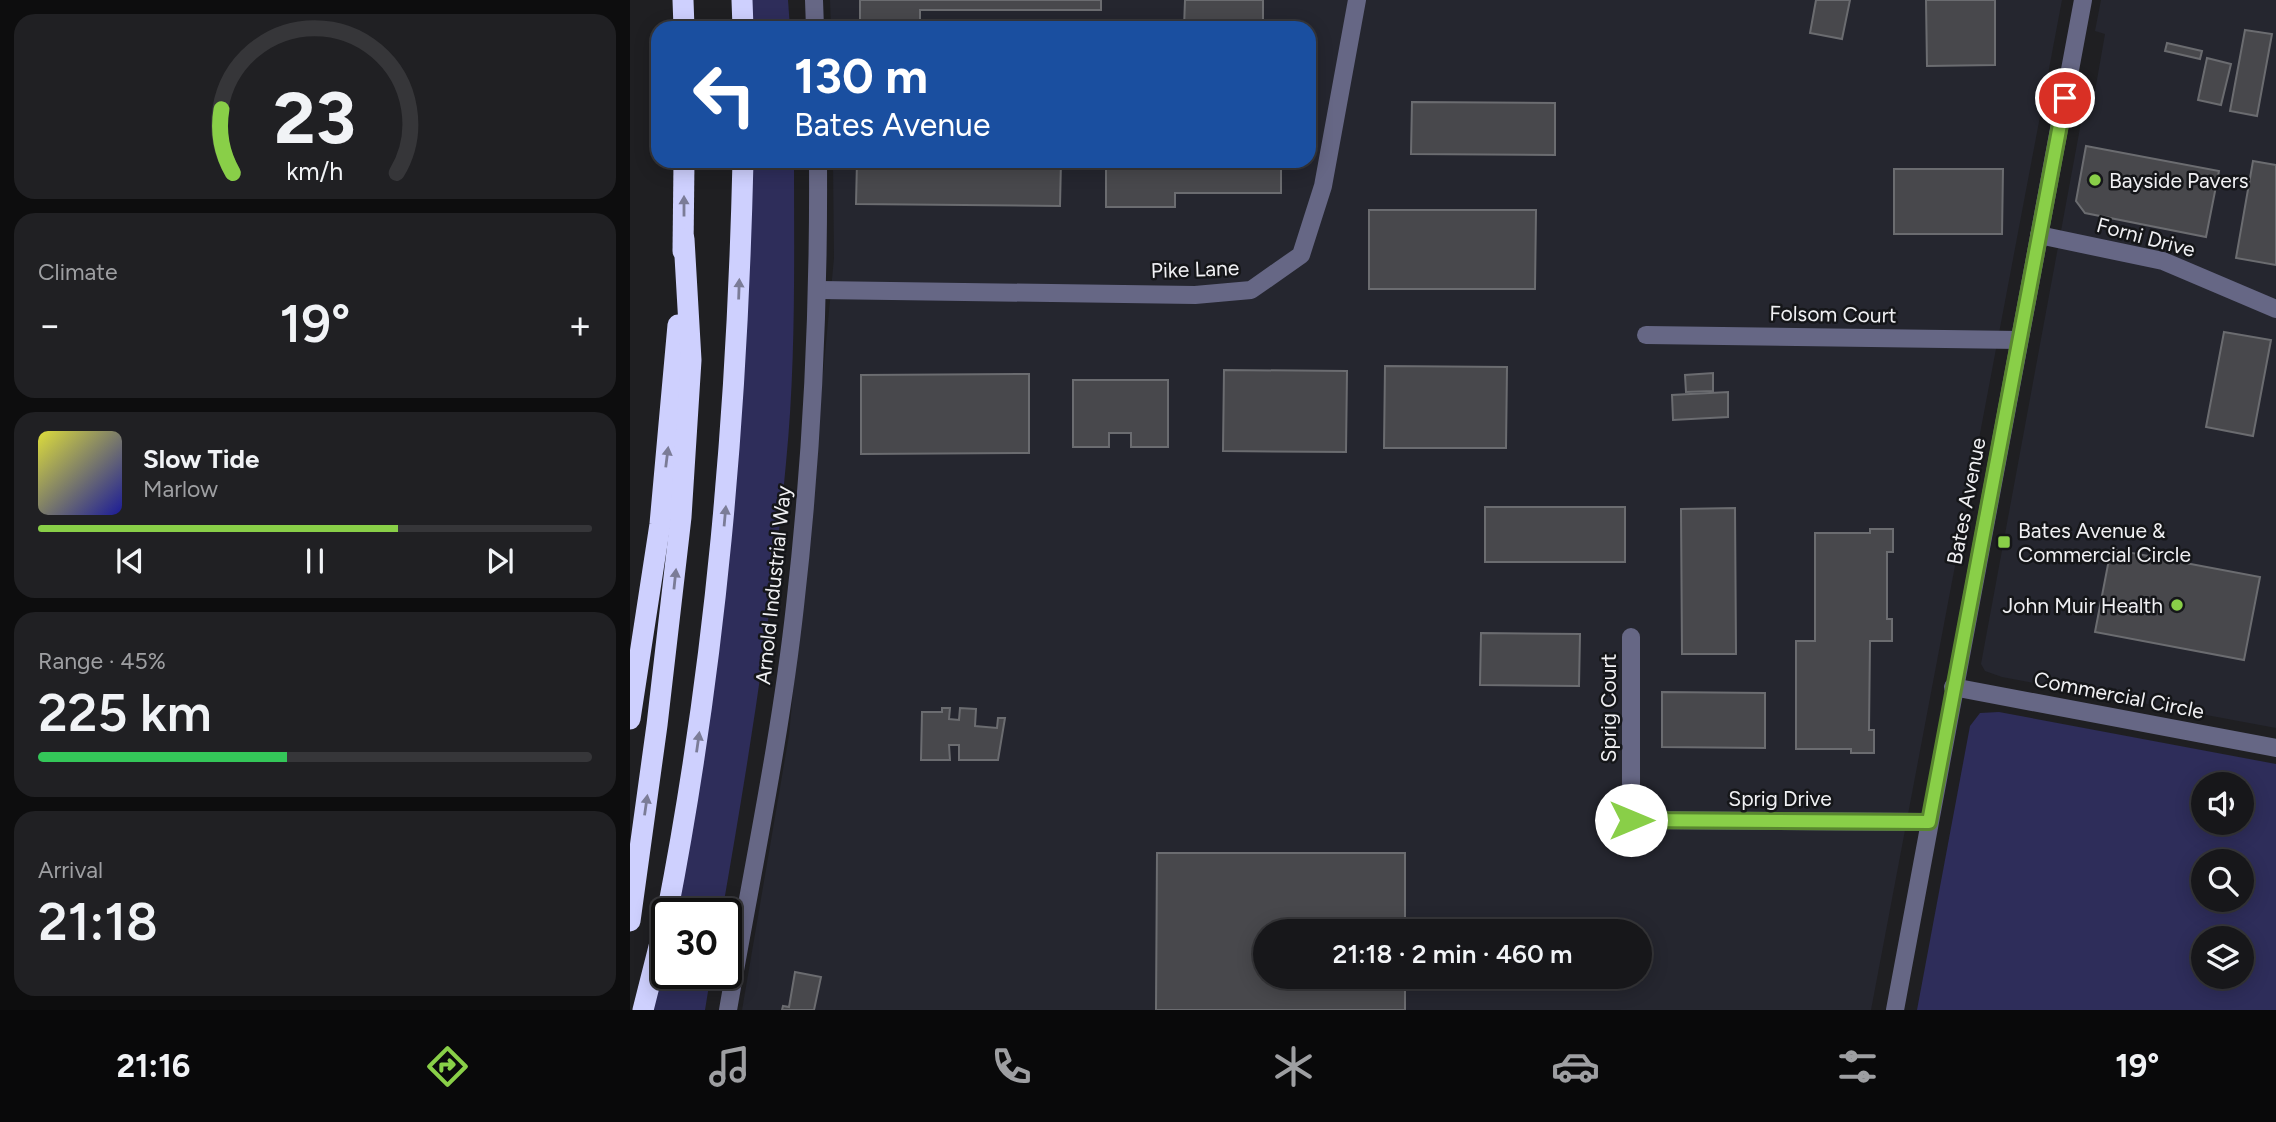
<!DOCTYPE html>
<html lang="en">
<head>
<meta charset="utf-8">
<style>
  :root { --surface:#17171a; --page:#202023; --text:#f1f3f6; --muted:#9e9fa2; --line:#363639; --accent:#89cf48 }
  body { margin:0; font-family:Figtree,sans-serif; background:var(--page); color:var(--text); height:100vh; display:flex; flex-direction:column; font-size:26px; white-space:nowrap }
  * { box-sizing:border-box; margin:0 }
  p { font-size:23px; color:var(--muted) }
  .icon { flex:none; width:38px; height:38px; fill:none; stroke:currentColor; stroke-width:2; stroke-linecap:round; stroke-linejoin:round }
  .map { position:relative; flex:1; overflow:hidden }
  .sheet { display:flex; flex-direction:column; gap:14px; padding:14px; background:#0d0d0e; width:630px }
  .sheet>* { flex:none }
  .banner { position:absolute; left:21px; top:21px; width:665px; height:147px; border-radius:21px; box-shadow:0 4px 18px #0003,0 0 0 2px var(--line); background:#1a4fa0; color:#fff; overflow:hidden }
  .controls { position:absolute; left:1561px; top:772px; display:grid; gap:14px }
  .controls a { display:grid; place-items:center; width:63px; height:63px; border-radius:50%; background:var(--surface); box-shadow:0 4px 18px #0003,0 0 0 2px var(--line); font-size:35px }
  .speed { position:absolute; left:21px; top:898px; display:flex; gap:14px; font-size:35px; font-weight:700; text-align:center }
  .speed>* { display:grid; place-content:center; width:91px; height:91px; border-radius:50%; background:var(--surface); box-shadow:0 4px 18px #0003,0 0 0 2px var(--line); line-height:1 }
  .speed .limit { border:4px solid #111; border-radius:10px; background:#fff; color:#111 }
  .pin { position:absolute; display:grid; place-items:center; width:60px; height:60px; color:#fff; margin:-30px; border:4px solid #fff; border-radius:50%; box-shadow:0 2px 7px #0007 }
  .me { position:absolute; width:77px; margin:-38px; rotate:90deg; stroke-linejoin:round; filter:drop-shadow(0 0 5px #0008) }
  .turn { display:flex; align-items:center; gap:24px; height:147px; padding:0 28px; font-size:32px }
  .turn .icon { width:91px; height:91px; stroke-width:2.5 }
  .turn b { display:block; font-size:49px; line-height:60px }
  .big { font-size:52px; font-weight:600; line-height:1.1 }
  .sheet .tile { flex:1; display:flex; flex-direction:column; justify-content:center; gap:10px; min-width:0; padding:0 24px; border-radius:21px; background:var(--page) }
  .sheet .dial { align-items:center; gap:0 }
  .dial svg { height:182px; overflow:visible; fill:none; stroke:var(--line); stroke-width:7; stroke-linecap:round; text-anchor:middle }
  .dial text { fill:var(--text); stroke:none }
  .song { display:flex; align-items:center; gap:21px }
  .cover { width:84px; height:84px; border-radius:10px; background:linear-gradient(135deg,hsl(60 70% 55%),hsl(240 70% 35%)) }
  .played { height:7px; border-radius:4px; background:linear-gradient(90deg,var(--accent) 65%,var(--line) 65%) }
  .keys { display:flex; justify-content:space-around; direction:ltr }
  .heat { display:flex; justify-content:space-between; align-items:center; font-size:38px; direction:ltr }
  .charge { height:10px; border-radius:5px; background:linear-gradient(90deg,#34c759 45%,var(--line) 0) }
  .trip { position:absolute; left:623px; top:919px; width:399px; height:70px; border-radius:35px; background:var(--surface); box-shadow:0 4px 18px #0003,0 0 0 2px var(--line); font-weight:600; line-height:70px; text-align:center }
  .menu { display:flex; height:112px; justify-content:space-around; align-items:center; background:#09090a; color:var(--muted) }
  .menu .icon { width:49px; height:49px }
  .menu .on { color:var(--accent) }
  .menu b { font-size:32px; color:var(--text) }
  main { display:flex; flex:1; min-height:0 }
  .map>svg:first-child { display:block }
  .built { fill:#25262f; fill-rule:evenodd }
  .green { fill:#2e2d5a; fill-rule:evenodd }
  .building { fill:#48484c; stroke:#6b6c70; stroke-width:2 }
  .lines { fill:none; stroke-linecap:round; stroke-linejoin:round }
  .minor { stroke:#666785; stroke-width:18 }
  .highway { stroke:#ced0fe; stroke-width:21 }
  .oneway { fill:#7b7c97 }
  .route-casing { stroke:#59872f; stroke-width:18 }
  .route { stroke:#89cf48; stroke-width:12 }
  .poi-dot { fill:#89cf48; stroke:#151619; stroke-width:2.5 }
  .labels { text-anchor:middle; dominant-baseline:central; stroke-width:5; stroke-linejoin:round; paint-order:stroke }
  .poi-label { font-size:21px; fill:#f0f0f3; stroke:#151619; text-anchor:start }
  .street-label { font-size:21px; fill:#f0f0f3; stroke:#151619 }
</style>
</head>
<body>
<main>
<section class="sheet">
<div class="tile dial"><svg viewBox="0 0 100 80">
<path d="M14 69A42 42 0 1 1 86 69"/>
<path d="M14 69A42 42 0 0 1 9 41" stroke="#89cf48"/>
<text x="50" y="56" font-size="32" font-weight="700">23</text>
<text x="50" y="72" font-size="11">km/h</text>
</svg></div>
<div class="tile"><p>Climate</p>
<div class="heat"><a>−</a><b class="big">19°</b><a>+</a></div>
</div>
<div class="tile">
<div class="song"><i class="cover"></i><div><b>Slow Tide</b><p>Marlow</p></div></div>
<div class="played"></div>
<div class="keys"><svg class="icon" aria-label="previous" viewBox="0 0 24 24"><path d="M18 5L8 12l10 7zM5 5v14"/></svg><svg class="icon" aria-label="pause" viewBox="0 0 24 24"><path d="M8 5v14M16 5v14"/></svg><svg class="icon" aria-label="next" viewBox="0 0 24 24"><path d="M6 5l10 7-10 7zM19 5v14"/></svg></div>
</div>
<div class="tile"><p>Range · 45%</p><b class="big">225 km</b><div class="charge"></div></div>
<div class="tile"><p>Arrival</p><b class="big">21:18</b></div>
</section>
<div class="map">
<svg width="1646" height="1010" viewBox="0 0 1646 1010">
  <rect width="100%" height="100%" fill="#1f1f22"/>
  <g class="built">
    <path d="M 200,0 L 1432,0 L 1241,1010 L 112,1010 L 159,735 L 204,258 L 203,161 L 679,161 L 679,28 L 201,28 ZM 635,931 L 1010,931 L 1010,976 L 635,976 Z"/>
    <polygon points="1471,0 1646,0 1646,728 1372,677 1355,671 1351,664 1457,90 1465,91 1475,34 1465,31"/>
  </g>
  <g class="green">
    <polygon points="112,0 158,0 160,28 113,28"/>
    <path d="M 113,161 L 164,161 C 164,261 166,363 156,463 C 142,614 118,764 92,913 L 37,914 L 58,809 Z"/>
    <path d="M 1369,712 L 1646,764 L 1646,1010 L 1287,1010 L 1340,726 L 1350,713 ZM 1573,784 L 1612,784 L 1612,822 L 1573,822 ZM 1573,861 L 1612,861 L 1612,900 L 1573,900 ZM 1573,938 L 1612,938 L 1612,976 L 1573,976 Z"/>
    <polygon points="37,915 37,973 81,973 75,1010 13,1010"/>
  </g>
  <g class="building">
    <polygon points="230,0 471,0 471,10 290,10 290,28 230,28"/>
    <polygon points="555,0 633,0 633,28 554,28"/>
    <polygon points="1186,0 1220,0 1212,39 1180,33"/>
    <polygon points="1296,0 1365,0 1365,65 1297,66"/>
    <polygon points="1615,30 1642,34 1627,116 1600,111"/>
    <polygon points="1537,43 1572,51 1570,59 1535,51"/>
    <polygon points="1577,58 1601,64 1591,105 1568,100"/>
    <polygon points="782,102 925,103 925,155 781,154"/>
    <polygon points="1456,146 1589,171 1576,237 1455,213 1446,201"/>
    <polygon points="227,161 431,161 430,206 226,204"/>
    <polygon points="476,161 651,161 651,193 545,193 545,207 476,207"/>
    <polygon points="1623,161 1646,165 1646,265 1606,258"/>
    <polygon points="1264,169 1373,169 1372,234 1264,234"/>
    <polygon points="739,210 906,210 905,289 739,289"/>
    <polygon points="1594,332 1641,340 1623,436 1576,427"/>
    <polygon points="755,366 877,367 876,448 754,448"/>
    <polygon points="594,370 717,371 716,452 593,451"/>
    <polygon points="1083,373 1083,391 1056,392 1055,375"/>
    <polygon points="399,374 399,453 231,454 231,375"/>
    <polygon points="443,380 538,380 538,447 501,447 501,433 479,433 479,447 443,447"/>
    <polygon points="1098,392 1098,417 1043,420 1042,395"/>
    <rect x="855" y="507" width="140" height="55"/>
    <polygon points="1105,508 1106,654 1052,654 1051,509"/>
    <polygon points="1240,529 1263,529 1263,552 1257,552 1257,619 1262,619 1262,641 1240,641 1239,730 1244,730 1244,753 1221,753 1221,749 1166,749 1166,641 1185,641 1185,533 1240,533"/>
    <polygon points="1481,549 1630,577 1614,660 1465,632"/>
    <polygon points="851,633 950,634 949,686 850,685"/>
    <polygon points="1032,692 1135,693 1135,748 1032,747"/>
    <polygon points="312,708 320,708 319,719 329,720 330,708 346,709 345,726 367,728 368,718 375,718 368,760 329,760 329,745 319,745 320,760 291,760 292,712 312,712"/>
    <polygon points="527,853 775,853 775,931 635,931 635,976 775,976 775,1010 526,1010"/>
    <polygon points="165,972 191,977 184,1010 152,1010 153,1006 159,1007"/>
  </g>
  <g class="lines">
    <g class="minor">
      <polyline points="184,0 185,28"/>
      <polyline points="1409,235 1533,261 1646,309"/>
      <polyline points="189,290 565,295 621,290 671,255 693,186 727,0"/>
      <polyline points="1016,335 1389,340"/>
      <polyline points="1001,637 1001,820 1299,822"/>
      <polyline points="1323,687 1646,748"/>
      <path d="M 98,1010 C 121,876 150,742 165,606 C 182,458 189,310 188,161"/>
      <polyline points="1265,1010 1453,0"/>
    </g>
    <g class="highway">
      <polyline points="53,0 54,28"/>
      <polyline points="112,0 113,28"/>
      <polyline points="53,251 54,161"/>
      <polyline points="0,719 30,524 48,325"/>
      <path d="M 37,914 C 86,663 107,416 113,161"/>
      <polyline points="0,921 27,725 51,517 61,360 54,239"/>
      <polyline points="13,1010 37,915"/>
    </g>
  </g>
  <defs><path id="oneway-solid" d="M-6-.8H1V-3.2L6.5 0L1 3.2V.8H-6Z" transform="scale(1.75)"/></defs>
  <g class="oneway">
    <use href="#oneway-solid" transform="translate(54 206) rotate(-90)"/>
    <use href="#oneway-solid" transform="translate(109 289) rotate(-88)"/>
    <use href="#oneway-solid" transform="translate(37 457) rotate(-83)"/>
    <use href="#oneway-solid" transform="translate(95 516) rotate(-85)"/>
    <use href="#oneway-solid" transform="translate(45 579) rotate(-84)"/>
    <use href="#oneway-solid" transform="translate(68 742) rotate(-82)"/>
    <use href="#oneway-solid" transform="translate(16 805) rotate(-82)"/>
  </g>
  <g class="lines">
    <defs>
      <polyline id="route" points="1001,820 1299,822 1435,98"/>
    </defs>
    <use href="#route" class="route-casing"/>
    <use href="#route" class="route"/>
  </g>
  <g class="poi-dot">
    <circle cx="1465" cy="180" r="7"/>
    <rect x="1367" y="535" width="14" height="14" rx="3.5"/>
    <circle cx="1547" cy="605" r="7"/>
  </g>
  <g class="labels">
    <g class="poi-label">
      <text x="1479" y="180">Bayside Pavers</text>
      <text x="1388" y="530">Bates Avenue &amp;<tspan x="1388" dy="24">Commercial Circle</tspan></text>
      <text x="1533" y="605" text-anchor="end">John Muir Health</text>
    </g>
    <g class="street-label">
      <text transform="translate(1516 237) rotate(15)">Forni Drive</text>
      <text transform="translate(565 269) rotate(-2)">Pike Lane</text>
      <text transform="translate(1203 314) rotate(1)">Folsom Court</text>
      <text transform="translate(1336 501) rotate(-79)">Bates Avenue</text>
      <text transform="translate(143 585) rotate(-84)">Arnold Industrial Way</text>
      <text transform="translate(1489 695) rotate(11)">Commercial Circle</text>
      <text transform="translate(978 708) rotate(-90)">Sprig Court</text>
      <text x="1150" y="798">Sprig Drive</text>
    </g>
  </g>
</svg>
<div class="controls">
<a><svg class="icon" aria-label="sound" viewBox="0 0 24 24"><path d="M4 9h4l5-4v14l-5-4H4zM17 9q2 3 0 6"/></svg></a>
<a><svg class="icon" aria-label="search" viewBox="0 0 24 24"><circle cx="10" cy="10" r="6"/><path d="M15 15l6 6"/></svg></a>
<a><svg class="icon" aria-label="layers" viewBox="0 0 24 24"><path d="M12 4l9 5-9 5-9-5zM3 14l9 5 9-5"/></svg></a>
</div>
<div class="speed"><div class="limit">30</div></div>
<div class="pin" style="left:1435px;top:98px;background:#d93025"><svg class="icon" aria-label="arrive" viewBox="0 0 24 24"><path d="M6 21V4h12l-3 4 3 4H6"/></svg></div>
<svg class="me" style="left:1001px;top:820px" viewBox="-20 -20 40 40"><circle r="19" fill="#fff"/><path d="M0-13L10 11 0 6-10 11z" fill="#89cf48"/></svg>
<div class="trip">21:18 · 2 min · 460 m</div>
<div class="banner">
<div class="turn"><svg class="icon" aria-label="left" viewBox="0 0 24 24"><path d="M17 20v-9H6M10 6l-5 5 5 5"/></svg><div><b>130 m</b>Bates Avenue</div></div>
</div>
</div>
</main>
<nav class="menu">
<b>21:16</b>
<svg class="icon on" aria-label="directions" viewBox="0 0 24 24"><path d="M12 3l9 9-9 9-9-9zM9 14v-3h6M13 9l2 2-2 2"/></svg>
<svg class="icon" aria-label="music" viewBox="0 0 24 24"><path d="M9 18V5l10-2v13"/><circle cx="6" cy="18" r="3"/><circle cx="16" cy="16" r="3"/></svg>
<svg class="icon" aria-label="phone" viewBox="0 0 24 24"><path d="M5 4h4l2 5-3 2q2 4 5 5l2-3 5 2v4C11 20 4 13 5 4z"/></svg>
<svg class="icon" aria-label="climate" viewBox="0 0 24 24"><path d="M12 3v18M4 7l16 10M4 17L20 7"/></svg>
<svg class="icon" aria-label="car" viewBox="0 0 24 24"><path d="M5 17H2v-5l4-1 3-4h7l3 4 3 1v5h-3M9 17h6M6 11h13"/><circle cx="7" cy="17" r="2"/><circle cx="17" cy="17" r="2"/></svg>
<svg class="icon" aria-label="filters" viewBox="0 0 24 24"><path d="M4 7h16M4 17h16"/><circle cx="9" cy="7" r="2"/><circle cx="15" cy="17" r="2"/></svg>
<b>19°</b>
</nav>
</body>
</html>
